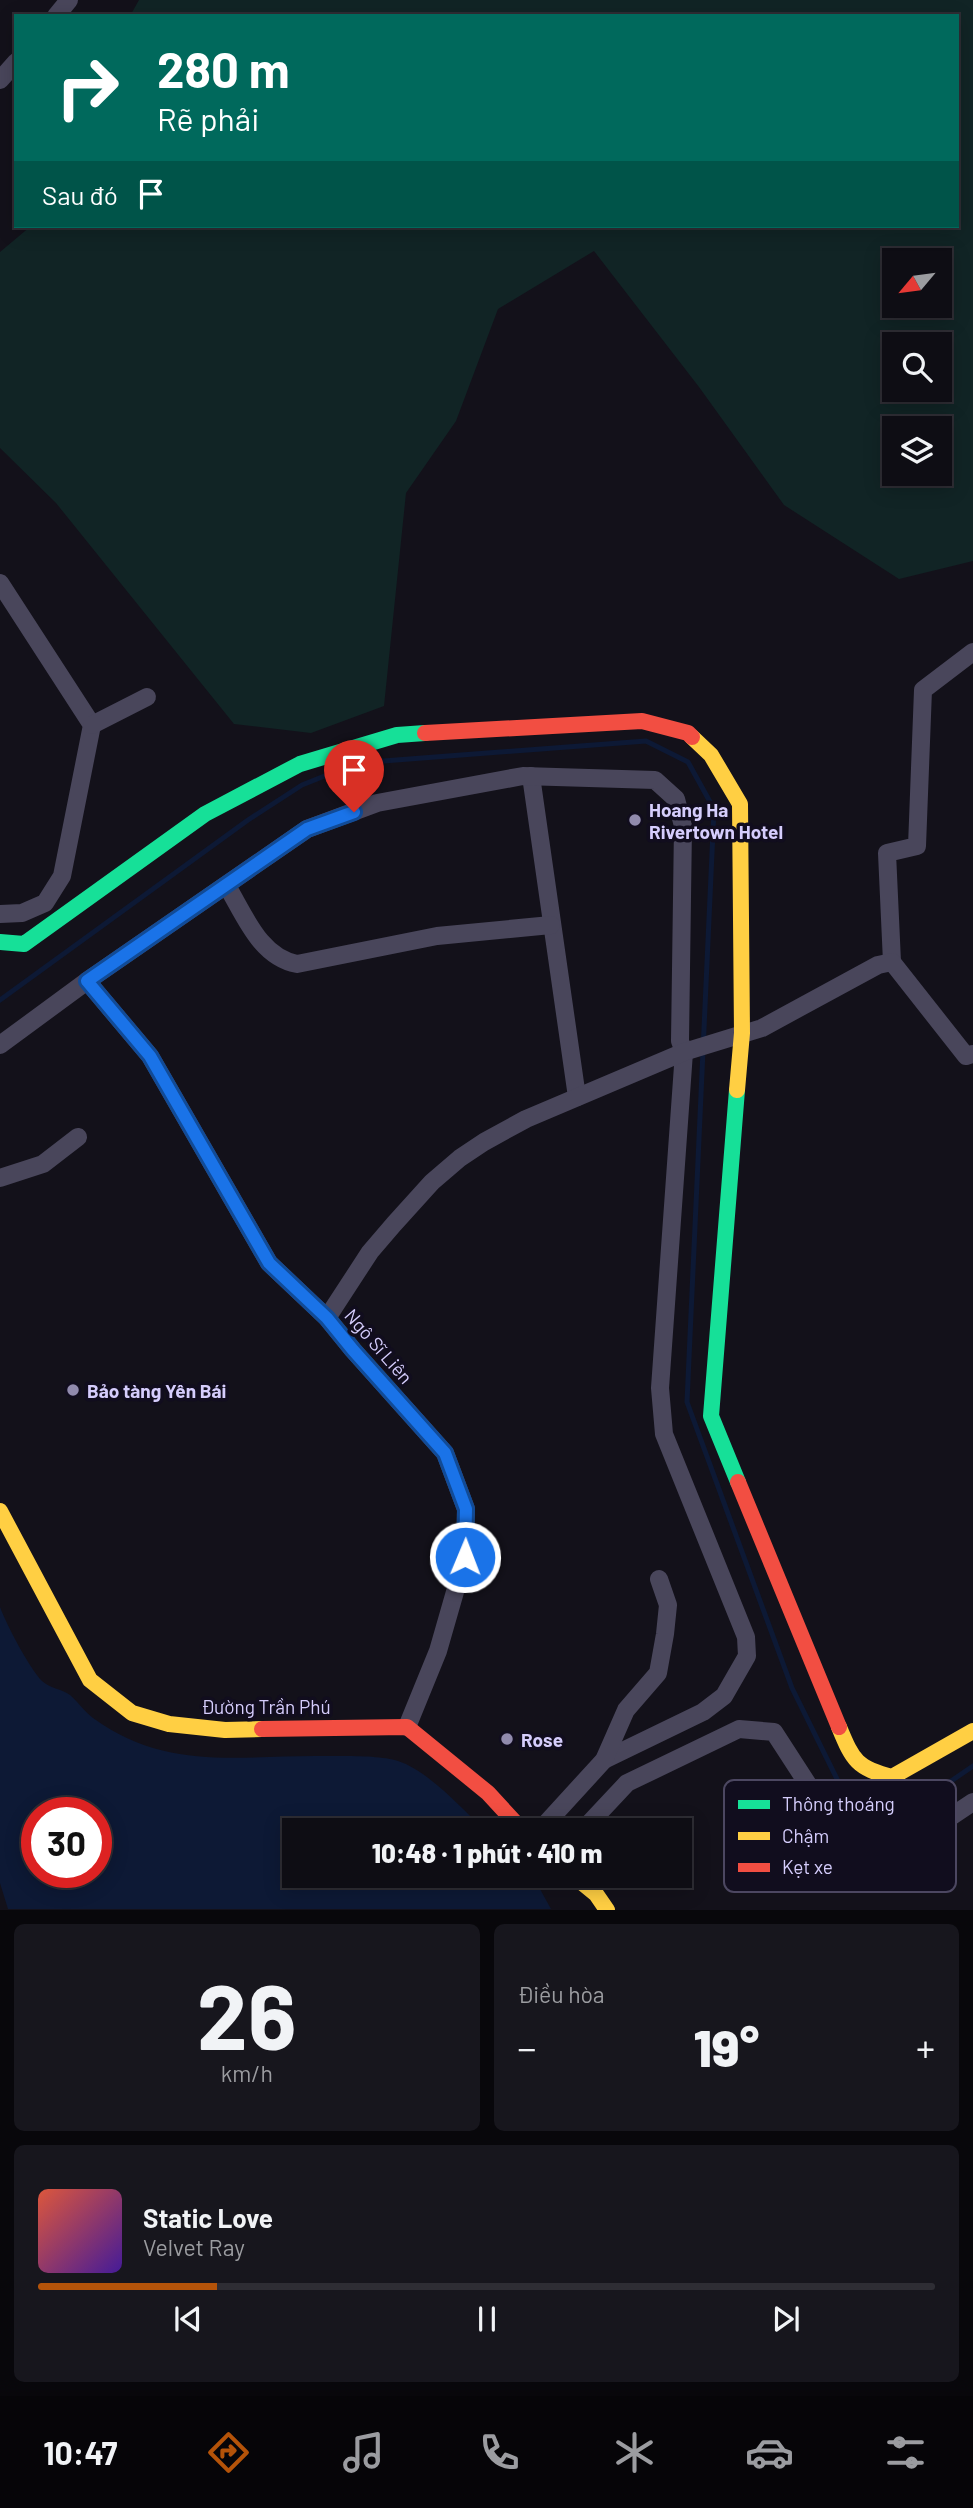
<!DOCTYPE html>
<html lang="vi">
<head>
<meta charset="utf-8">
<style>
  :root { --surface:#0e0d14; --page:#17161d; --text:#f1f3f6; --muted:#9b9ca0; --line:#2e2d34; --accent:#b45309 }
  body { margin:0; font-family:Barlow,sans-serif; background:var(--page); color:var(--text); height:100vh; display:flex; flex-direction:column; font-size:26px; white-space:nowrap }
  * { box-sizing:border-box; margin:0 }
  p { font-size:23px; color:var(--muted) }
  .icon { flex:none; width:38px; height:38px; fill:none; stroke:currentColor; stroke-width:2; stroke-linecap:round; stroke-linejoin:round }
  .map { position:relative; height:1910px; overflow:hidden }
  .panel { display:flex; flex-direction:column; gap:14px; padding:14px; background:#08070b; flex:1 }
  .panel>* { flex:none }
  .guide { position:absolute; left:14px; top:14px; width:945px; height:214px; border-radius:0px; box-shadow:0 4px 18px #0003,0 0 0 2px var(--line); background:#00695c; color:#fff; overflow:hidden }
  .needle { width:46px; rotate:241deg }
  .fabs { position:absolute; left:882px; top:248px; display:grid; gap:14px }
  .fabs a { display:grid; place-items:center; width:70px; height:70px; border-radius:0px; background:var(--surface); box-shadow:0 4px 18px #0003,0 0 0 2px var(--line); font-size:35px }
  .speed { position:absolute; left:21px; top:1797px; display:flex; gap:14px; font-size:35px; font-weight:700; text-align:center }
  .speed>* { display:grid; place-content:center; width:91px; height:91px; border-radius:50%; background:var(--surface); box-shadow:0 4px 18px #0003,0 0 0 2px var(--line); line-height:1 }
  .speed .limit { border:10px solid #d22; background:#fff; color:#111 }
  .pin { position:absolute; display:grid; place-items:center; width:60px; height:60px; color:#fff; margin:-72px -30px; border-radius:50% 50% 50% 0; rotate:-45deg; box-shadow:0 0 7px #0007 }
  .pin .icon { rotate:45deg }
  .me { position:absolute; width:77px; margin:-38px; rotate:1deg; stroke-linejoin:round; filter:drop-shadow(0 0 5px #0008) }
  .turn { display:flex; align-items:center; gap:24px; height:147px; padding:0 28px; font-size:32px }
  .turn .icon { width:91px; height:91px; stroke-width:2.5 }
  .turn b { display:block; font-size:49px; line-height:60px }
  .then { display:flex; align-items:center; height:66px; padding:0 28px; background:#0003; gap:14px; font-size:26px }
  .big { font-size:52px; font-weight:800; line-height:1.1 }
  .panel .widget { flex:1; display:flex; flex-direction:column; justify-content:center; gap:10px; min-width:0; padding:0 24px; border-radius:10px; background:var(--page) }
  .panel .dial { align-items:center; gap:0 }
  .dial b { font-size:91px; line-height:1 }
  .song { display:flex; align-items:center; gap:21px }
  .cover { width:84px; height:84px; border-radius:10px; background:linear-gradient(135deg,hsl(10 70% 55%),hsl(260 70% 35%)) }
  .played { height:7px; border-radius:4px; background:linear-gradient(90deg,var(--accent) 20%,var(--line) 20%) }
  .keys { display:flex; justify-content:space-around; direction:ltr }
  .heat { display:flex; justify-content:space-between; align-items:center; font-size:38px; direction:ltr }
  .panel .tiles { flex:1; display:grid; gap:14px; grid-template-columns:1fr 1fr }
  .widget:last-child { grid-column:span 2 }
  .trip { position:absolute; left:282px; top:1818px; width:410px; height:70px; border-radius:0px; background:var(--surface); box-shadow:0 4px 18px #0003,0 0 0 2px var(--line); font-weight:800; line-height:70px; text-align:center }
  .tab-bar { display:flex; height:112px; justify-content:space-around; align-items:center; background:#060508; color:var(--muted) }
  .tab-bar .icon { width:49px; height:49px }
  .tab-bar .active { color:var(--accent) }
  .tab-bar b { font-size:32px; color:var(--text) }
  .map>svg:first-child { display:block }
  .green { fill:#112425; fill-rule:evenodd }
  .water { fill:#0d1935; fill-rule:evenodd }
  .lines { fill:none; stroke-linecap:round; stroke-linejoin:round }
  .stream { stroke:#0d1935; stroke-width:5 }
  .street { stroke:#49465b; stroke-width:18 }
  .fast { stroke:#16e098; stroke-width:16 }
  .slow { stroke:#ffcf43; stroke-width:16 }
  .jam { stroke:#f24e42; stroke-width:16 }
  .route-casing { stroke:#114b97; stroke-width:18 }
  .route { stroke:#1a73e8; stroke-width:12 }
  .poi-dot { fill:#918bad; stroke:#110d1e; stroke-width:2.5 }
  .labels { text-anchor:middle; dominant-baseline:central; stroke-width:7; stroke-linejoin:round; paint-order:stroke }
  .poi-label { font-size:19px; font-weight:bold; fill:#d5cdfc; stroke:#110d1e; text-anchor:start }
  .street-label { font-size:19px; fill:#d5cdfc; stroke:#110d1e }
  .key { fill:#110d1e; stroke:#4c4761; stroke-width:2 }
  .key-label { font-size:19px; fill:#d5cdfc }
</style>
</head>
<body>
<div class="map">
<svg width="973" height="1910" viewBox="0 0 973 1910">
  <rect width="100%" height="100%" fill="#13111a"/>
  <path class="green" d="M 139,0 L 973,0 L 973,561 L 899,579 L 784,505 L 699,387 L 594,251 L 498,309 L 456,421 L 406,493 L 384,706 L 311,733 L 234,724 L 56,503 L 0,448 L 0,252 L 31,226 L 957,226 L 957,16 L 130,16 ZM 894,261 L 940,261 L 940,306 L 894,306 ZM 894,345 L 940,345 L 940,390 L 894,390 ZM 894,429 L 940,429 L 940,474 L 894,474 Z"/>
  <path class="water" d="M 0,1607 C 6,1624 30,1669 42,1681 C 49,1688 62,1689 70,1695 C 78,1702 84,1711 93,1718 C 168,1772 238,1755 323,1756 C 342,1756 381,1755 398,1761 C 427,1770 463,1809 484,1830 L 294,1830 L 294,1876 L 538,1876 L 535,1880 L 551,1909 L 8,1909 L 0,1883 ZM 37,1813 L 96,1813 L 96,1872 L 37,1872 Z"/>
  <g class="lines">
    <polyline class="stream" points="0,1000 248,820 302,785 357,763 646,741 688,762 714,809 687,1402 792,1688 839,1783 892,1806 941,1788 973,1766"/>
    <g class="street">
      <polyline points="56,16 69,0"/>
      <polyline points="0,80 16,62"/>
      <polyline points="0,583 92,725 62,876 45,903 22,913 0,914"/>
      <polyline points="92,725 147,697"/>
      <polyline points="531,776 577,1097"/>
      <path d="M 227,886 C 245,916 260,957 297,964 L 437,936 L 551,925"/>
      <polyline points="892,962 887,853 917,846 923,690 973,652"/>
      <polyline points="87,981 307,829 377,803 523,776 655,780 676,799 683,826 680,1041 684,1052 660,1388 664,1434 746,1637 747,1656 724,1696 703,1712 604,1760"/>
      <polyline points="0,1045 87,981 150,1056 269,1263 327,1318 353,1350 445,1453 466,1509 465,1557 438,1651 407,1727"/>
      <polyline points="0,1178 43,1164 78,1137"/>
      <polyline points="327,1318 370,1252 394,1224 432,1182 460,1158 484,1142 526,1119 684,1052 762,1028 878,965 892,962 966,1056 973,1054"/>
      <polyline points="540,1830 604,1760 626,1710 658,1673 665,1634 668,1605 659,1579"/>
      <polyline points="583,1830 627,1783 739,1729 774,1732 820,1803 871,1831 896,1835 940,1824 973,1802"/>
    </g>
    <g class="fast">
      <polyline points="0,942 24,944 205,814 300,764 397,735 425,733"/>
      <polyline points="737,1090 711,1416 738,1482"/>
    </g>
    <g class="slow">
      <polyline points="692,737 711,755 740,804 742,1033 737,1090"/>
      <polyline points="0,1511 90,1680 132,1713 169,1724 225,1730 262,1729"/>
      <path d="M 839,1727 C 853,1761 857,1768 892,1777 L 973,1731"/>
      <polyline points="574,1876 596,1894 607,1910"/>
    </g>
    <g class="jam">
      <polyline points="425,733 642,721 688,733 692,737"/>
      <polyline points="738,1482 839,1727"/>
      <polyline points="262,1729 407,1727 488,1793 522,1830"/>
    </g>
  </g>
  <g class="lines">
    <defs>
      <polyline id="route" points="354,812 307,829 87,981 150,1056 269,1263 327,1318 353,1350 445,1453 466,1509 465,1557"/>
    </defs>
    <use href="#route" class="route-casing"/>
    <use href="#route" class="route"/>
  </g>
  <g class="poi-dot">
    <circle cx="635" cy="820" r="7"/>
    <circle cx="73" cy="1390" r="7"/>
    <circle cx="507" cy="1739" r="7"/>
  </g>
  <g class="labels">
    <g class="poi-label">
      <text x="649" y="809">Hoang Ha<tspan x="649" dy="22">Rivertown Hotel</tspan></text>
      <text x="87" y="1390">Bảo tàng Yên Bái</text>
      <text x="521" y="1739">Rose</text>
    </g>
    <g class="street-label">
      <text transform="translate(379 1346) rotate(49)">Ngô Sĩ Liên</text>
      <text x="266" y="1706">Đường Trần Phú</text>
    </g>
  </g>
  <rect x="724" y="1780" width="232" height="112" rx="10" class="key"/>
  <rect x="738" y="1800" width="32" height="9" fill="#16e098"/>
  <rect x="738" y="1832" width="32" height="8" fill="#ffcf43"/>
  <rect x="738" y="1863" width="32" height="9" fill="#f24e42"/>
  <g class="key-label">
    <text x="782" y="1811">Thông thoáng</text>
    <text x="782" y="1843">Chậm</text>
    <text x="782" y="1874">Kẹt xe</text>
  </g>
</svg>
<div class="fabs">
<a><svg class="needle" viewBox="-14 -14 28 28"><path d="M0-13l5 13h-10z" fill="#e53935"/><path d="M0 13l5-13h-10z" fill="#9b9ca0"/></svg></a>
<a><svg class="icon" aria-label="search" viewBox="0 0 24 24"><circle cx="10" cy="10" r="6"/><path d="M15 15l6 6"/></svg></a>
<a><svg class="icon" aria-label="layers" viewBox="0 0 24 24"><path d="M12 4l9 5-9 5-9-5zM3 14l9 5 9-5"/></svg></a>
</div>
<div class="speed"><div class="limit">30</div></div>
<div class="pin" style="left:354px;top:812px;background:#d93025"><svg class="icon" aria-label="arrive" viewBox="0 0 24 24"><path d="M6 21V4h12l-3 4 3 4H6"/></svg></div>
<svg class="me" style="left:465px;top:1557px" viewBox="-20 -20 40 40"><circle r="17" fill="#1a73e8" stroke="#fff" stroke-width="3"/><path d="M0-11L8 9 0 5-8 9z" fill="#fff"/></svg>
<div class="trip">10:48 · 1 phút · 410 m</div>
<div class="guide">
<div class="turn"><svg class="icon" aria-label="right" viewBox="0 0 24 24"><path d="M7 20v-9h11M14 6l5 5-5 5"/></svg><div><b>280 m</b>Rẽ phải</div></div>
<div class="then">Sau đó<svg class="icon" aria-label="arrive" viewBox="0 0 24 24"><path d="M6 21V4h12l-3 4 3 4H6"/></svg></div>
</div>
</div>
<section class="panel">
<div class="tiles">
<div class="widget dial"><b>26</b><p>km/h</p></div>
<div class="widget"><p>Điều hòa</p>
<div class="heat"><a>−</a><b class="big">19°</b><a>+</a></div>
</div>
<div class="widget">
<div class="song"><i class="cover"></i><div><b>Static Love</b><p>Velvet Ray</p></div></div>
<div class="played"></div>
<div class="keys"><svg class="icon" aria-label="previous" viewBox="0 0 24 24"><path d="M18 5L8 12l10 7zM5 5v14"/></svg><svg class="icon" aria-label="pause" viewBox="0 0 24 24"><path d="M8 5v14M16 5v14"/></svg><svg class="icon" aria-label="next" viewBox="0 0 24 24"><path d="M6 5l10 7-10 7zM19 5v14"/></svg></div>
</div>
</div>
</section>
<nav class="tab-bar">
<b>10:47</b>
<svg class="icon active" aria-label="directions" viewBox="0 0 24 24"><path d="M12 3l9 9-9 9-9-9zM9 14v-3h6M13 9l2 2-2 2"/></svg>
<svg class="icon" aria-label="music" viewBox="0 0 24 24"><path d="M9 18V5l10-2v13"/><circle cx="6" cy="18" r="3"/><circle cx="16" cy="16" r="3"/></svg>
<svg class="icon" aria-label="phone" viewBox="0 0 24 24"><path d="M5 4h4l2 5-3 2q2 4 5 5l2-3 5 2v4C11 20 4 13 5 4z"/></svg>
<svg class="icon" aria-label="climate" viewBox="0 0 24 24"><path d="M12 3v18M4 7l16 10M4 17L20 7"/></svg>
<svg class="icon" aria-label="car" viewBox="0 0 24 24"><path d="M5 17H2v-5l4-1 3-4h7l3 4 3 1v5h-3M9 17h6M6 11h13"/><circle cx="7" cy="17" r="2"/><circle cx="17" cy="17" r="2"/></svg>
<svg class="icon" aria-label="filters" viewBox="0 0 24 24"><path d="M4 7h16M4 17h16"/><circle cx="9" cy="7" r="2"/><circle cx="15" cy="17" r="2"/></svg>
</nav>
</body>
</html>
